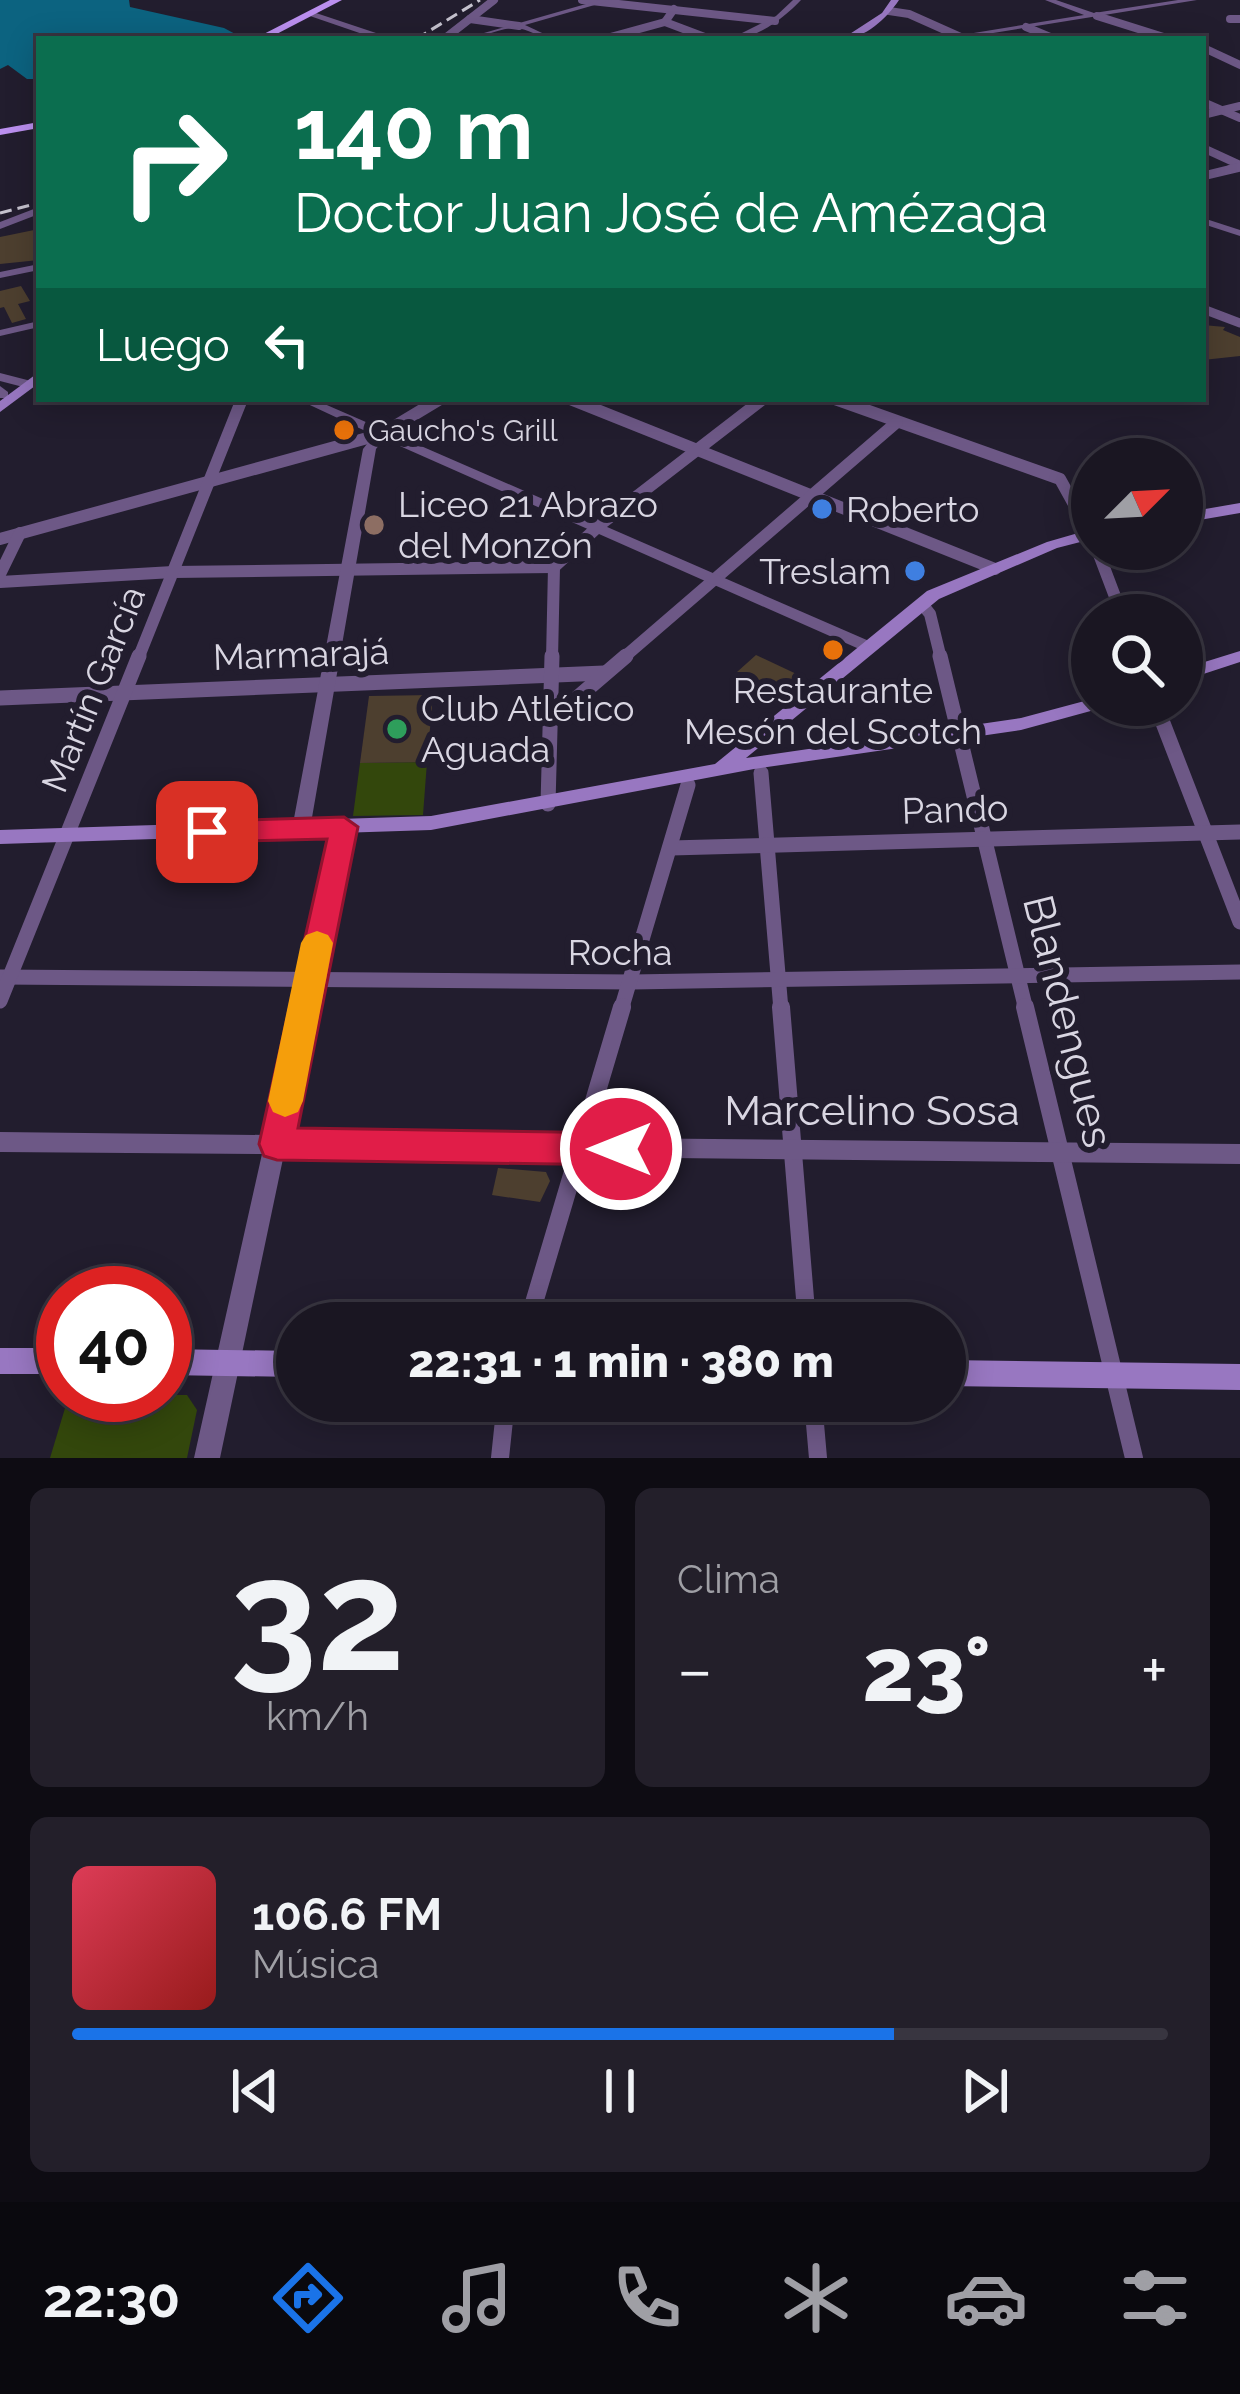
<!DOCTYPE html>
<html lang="es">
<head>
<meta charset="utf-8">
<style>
  :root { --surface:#1a1622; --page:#231f2a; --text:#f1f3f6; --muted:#9f9fa5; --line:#383540; --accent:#1a73e8 }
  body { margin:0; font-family:Raleway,sans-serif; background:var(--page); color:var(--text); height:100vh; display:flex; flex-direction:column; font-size:45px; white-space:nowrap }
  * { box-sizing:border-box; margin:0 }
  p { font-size:39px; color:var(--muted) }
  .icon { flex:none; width:66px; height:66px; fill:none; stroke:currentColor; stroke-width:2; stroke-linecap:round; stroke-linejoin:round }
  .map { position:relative; height:1458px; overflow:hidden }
  .sheet { display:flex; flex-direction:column; gap:30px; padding:30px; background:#0e0c13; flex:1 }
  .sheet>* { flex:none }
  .guide { position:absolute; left:36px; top:36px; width:1170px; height:366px; border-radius:0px; box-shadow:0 6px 30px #0003,0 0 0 3px var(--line); background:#0b6e4f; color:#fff; overflow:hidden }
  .needle { width:78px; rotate:66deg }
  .fabs { position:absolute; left:1071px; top:438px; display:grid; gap:24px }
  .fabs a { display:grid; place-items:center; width:132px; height:132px; border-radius:50%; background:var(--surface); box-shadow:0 6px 30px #0003,0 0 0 3px var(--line); font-size:60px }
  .speed { position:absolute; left:36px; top:1266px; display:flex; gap:24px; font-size:60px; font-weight:700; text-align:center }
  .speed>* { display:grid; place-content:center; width:156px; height:156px; border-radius:50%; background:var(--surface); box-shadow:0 6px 30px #0003,0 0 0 3px var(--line); line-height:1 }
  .speed .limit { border:18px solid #d22; background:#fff; color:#111 }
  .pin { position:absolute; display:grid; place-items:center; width:102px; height:102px; color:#fff; margin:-51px; border-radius:24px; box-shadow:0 6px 18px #0006 }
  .me { position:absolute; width:132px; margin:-66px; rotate:270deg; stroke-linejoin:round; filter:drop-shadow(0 0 9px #0008) }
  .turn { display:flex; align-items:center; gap:42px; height:252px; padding:0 60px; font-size:54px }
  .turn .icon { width:156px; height:156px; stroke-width:2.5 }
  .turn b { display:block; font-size:84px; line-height:102px }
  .then { display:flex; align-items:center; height:114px; padding:0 60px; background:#0003; gap:24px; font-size:45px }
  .big { font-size:90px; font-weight:800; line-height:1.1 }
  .sheet .card { flex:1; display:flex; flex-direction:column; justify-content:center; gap:18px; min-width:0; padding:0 42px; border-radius:18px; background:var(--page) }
  .sheet .dial { align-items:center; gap:0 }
  .dial b { font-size:156px; line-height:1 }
  .song { display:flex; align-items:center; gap:36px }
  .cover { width:144px; height:144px; border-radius:18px; background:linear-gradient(135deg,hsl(350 70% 55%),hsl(0 70% 35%)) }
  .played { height:12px; border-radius:6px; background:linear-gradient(90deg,var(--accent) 75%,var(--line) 75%) }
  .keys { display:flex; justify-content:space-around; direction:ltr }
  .heat { display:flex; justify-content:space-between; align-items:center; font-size:66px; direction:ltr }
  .sheet .tiles { flex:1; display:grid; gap:30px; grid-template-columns:1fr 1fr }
  .card:last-child { grid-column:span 2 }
  .trip { position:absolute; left:276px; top:1302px; width:690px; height:120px; border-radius:60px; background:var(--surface); box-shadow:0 6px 30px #0003,0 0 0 3px var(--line); font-weight:800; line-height:120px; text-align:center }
  .tabs { display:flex; height:192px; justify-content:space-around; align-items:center; background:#0a090e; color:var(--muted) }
  .tabs .icon { width:84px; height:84px }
  .tabs .on { color:var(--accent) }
  .tabs b { font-size:54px; color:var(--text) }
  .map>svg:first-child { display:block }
  .green { fill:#33470c }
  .water { fill:#0c6380 }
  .building { fill:#4d3f2f }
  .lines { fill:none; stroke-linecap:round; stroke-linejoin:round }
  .minor-far4 { stroke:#6d5886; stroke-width:8 }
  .minor-far3 { stroke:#6d5886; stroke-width:9 }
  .minor-far2 { stroke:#6d5886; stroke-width:12 }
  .minor-far1 { stroke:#6d5886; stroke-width:15 }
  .minor { stroke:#6d5886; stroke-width:18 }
  .tertiary { fill:#6d5886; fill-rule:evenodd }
  .secondary { fill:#9877c1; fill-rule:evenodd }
  .primary { fill:#bb8fef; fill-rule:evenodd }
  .rail { stroke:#c5c2ce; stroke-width:3; stroke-dasharray:12 6; stroke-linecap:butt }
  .route { fill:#e11d48; stroke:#92132f; stroke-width:3 }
  .slow { fill:#f59e0b }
  .food-dot { fill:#e8710a; stroke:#221d2e; stroke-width:4.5 }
  .shop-dot { fill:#3f7fe0; stroke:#221d2e; stroke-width:4.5 }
  .education-dot { fill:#8d6e63; stroke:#221d2e; stroke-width:4.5 }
  .leisure-dot { fill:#2e9e5b; stroke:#221d2e; stroke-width:4.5 }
  .labels { text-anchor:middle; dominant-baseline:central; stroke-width:12; stroke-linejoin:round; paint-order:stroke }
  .far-poi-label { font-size:30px; fill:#d9d6e2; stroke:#221d2e; text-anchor:start }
  .poi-label { font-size:36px; fill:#d9d6e2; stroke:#221d2e; text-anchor:start }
  .street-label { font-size:36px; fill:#d9d6e2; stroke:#221d2e }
  .near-street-label { font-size:42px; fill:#d9d6e2; stroke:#221d2e }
</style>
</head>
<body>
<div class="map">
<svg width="1240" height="1458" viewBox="0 0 1240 1458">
  <rect width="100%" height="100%" fill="#221d2e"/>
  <g class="green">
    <polygon points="427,762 423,815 353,816 360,763"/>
    <polygon points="69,1395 187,1395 197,1410 187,1458 50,1458"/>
  </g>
  <polygon class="water" points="0,0 129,0 130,7 224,28 239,36 180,33 142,39 39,39 39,79 27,79 8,65 0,69"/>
  <g class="building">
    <polygon points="39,229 39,260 0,264 0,237"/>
    <polygon points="21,286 30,301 18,304 26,319 12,323 4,307 0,308 0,291"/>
    <polygon points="1203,325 1225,327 1223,330 1240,337 1240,356 1203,360"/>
    <polygon points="756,655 805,678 781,699 737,672"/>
    <polygon points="433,695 427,762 360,763 369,696"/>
    <polygon points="498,1168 546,1172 550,1181 540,1202 492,1195"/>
  </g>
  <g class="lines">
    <g class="minor-far4">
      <polyline points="582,0 775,21"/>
      <polyline points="889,11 909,14 965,39"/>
      <polyline points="1097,16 1170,39"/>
      <polyline points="470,19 519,26"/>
      <polyline points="1230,19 1240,19"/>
      <polyline points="665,22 710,39"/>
      <polyline points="1026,27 1055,39"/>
      <polyline points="444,39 494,0"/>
      <polyline points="603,39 665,22 674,9"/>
      <polyline points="1206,49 1240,65"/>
      <polyline points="1203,102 1240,118"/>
      <polyline points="1203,115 1240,106"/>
      <polyline points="1203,148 1240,165"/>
      <polyline points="1230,169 1240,167"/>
    </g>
    <g class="minor-far3">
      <polyline points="1203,176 1240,167"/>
      <polyline points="1203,309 1240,323"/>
    </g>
    <g class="minor-far2">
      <polyline points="570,399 995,569"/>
      <polyline points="835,399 1060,479 1092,537"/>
      <polyline points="0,539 382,434 440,399"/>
      <polyline points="1097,549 1122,615"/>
      <polyline points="554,567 601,524 763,399"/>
      <polyline points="0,574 20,533"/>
      <polyline points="0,582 173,572 554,567"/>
      <polyline points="922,604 930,614 941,659"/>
      <polyline points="138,659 242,399"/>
      <polyline points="552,659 554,567"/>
      <polyline points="622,659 897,422"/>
    </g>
    <g class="minor-far1">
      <polyline points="940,656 1026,1010"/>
      <polyline points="0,698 604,673"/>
      <polyline points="1156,705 1240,922"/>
      <polyline points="549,722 626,656"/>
      <polyline points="761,773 781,1010"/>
      <polyline points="548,804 552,656"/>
      <polyline points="671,848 1240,832"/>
      <polyline points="0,977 632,982 1240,972"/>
      <polyline points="0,1001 139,656"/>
      <polyline points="621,1010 688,785"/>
    </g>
    <g class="minor">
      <polyline points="781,1007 807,1323"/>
      <polyline points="1025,1007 1134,1458"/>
      <polyline points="528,1323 622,1007"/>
      <polyline points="813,1401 818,1458"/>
      <polyline points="500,1458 506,1401"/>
    </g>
    <g class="tertiary">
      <path d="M 600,0 L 612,0 L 525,25 L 555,39 C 540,39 528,28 515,28 C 498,28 481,39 463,39 Z"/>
      <path d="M 793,0 L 801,0 C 783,19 757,39 730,39 L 776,16 Z"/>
      <polygon points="1045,0 1056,0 1094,13 1178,0 1197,0 956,39 937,39 1084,15"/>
      <polygon points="313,12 388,37 389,39 377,39 310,16"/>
      <polygon points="39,207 39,214 0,229 0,222"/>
      <polygon points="1203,218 1240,230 1240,236 1203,224"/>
      <polygon points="39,264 39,270 0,278 0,272"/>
      <polygon points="39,321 39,327 0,336 0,330"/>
      <polygon points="0,373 31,381 33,384 27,388 0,381"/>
      <polygon points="0,386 8,392 8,398 0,398"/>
      <polygon points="297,399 313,399 876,644 879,648 871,653 866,652 384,439 376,449 310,829 307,834 295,834 292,829 363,449 374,435"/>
      <polygon points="344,821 350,822 353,827 288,1135 1240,1144 1240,1164 284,1154 220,1458 194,1458 262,1154 0,1152 0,1132 266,1135 335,827 338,822"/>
    </g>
    <g class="secondary">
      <path d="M 891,0 L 899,0 C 887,18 865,39 842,39 L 882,13 Z"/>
      <polygon points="39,372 39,383 0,412 0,401"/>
      <polygon points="1240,503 1240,513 1182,523 1182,513"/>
      <polygon points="1092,529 1092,539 1057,548 939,599 746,758 1021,718 1092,699 1092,705 1101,705 1098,709 1021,730 754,769 431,830 0,844 0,830 431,816 715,764 927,591 1047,542"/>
      <polygon points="1240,651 1240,662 1182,681 1182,669"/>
      <rect x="0" y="1348" width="63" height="26"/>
      <polygon points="165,1349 297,1351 297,1377 165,1375"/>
      <polygon points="945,1360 1240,1364 1240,1390 945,1386"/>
    </g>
    <g class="primary">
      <polygon points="330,0 342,0 267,39 254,39"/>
      <polygon points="39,122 39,128 0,135 0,129"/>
    </g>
    <g class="rail">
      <polyline points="416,39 480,0"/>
      <polyline points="0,213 39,203"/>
    </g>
  </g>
  <polygon class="route" points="344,817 358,827 298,1128 621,1133 634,1138 639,1149 634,1160 621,1165 277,1160 264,1156 259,1144 327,839 207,842 196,839 192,832 196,824 207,821"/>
  <polygon class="slow" points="317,931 328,935 333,943 303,1101 298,1112 285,1117 273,1112 268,1101 301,943 306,935"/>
  <g class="food-dot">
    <circle cx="344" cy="430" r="12"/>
    <circle cx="833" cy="650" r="12"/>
  </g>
  <g class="shop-dot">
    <circle cx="822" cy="509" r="12"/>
    <circle cx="915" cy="571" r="12"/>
  </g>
  <circle class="education-dot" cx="374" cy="525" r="12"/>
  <circle class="leisure-dot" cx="397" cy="729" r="12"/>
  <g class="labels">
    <g class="far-poi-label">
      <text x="368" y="430">Gaucho's Grill</text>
    </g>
    <g class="poi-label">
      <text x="398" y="504">Liceo 21 Abrazo<tspan x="398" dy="41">del Monzón</tspan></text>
      <text x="846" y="509">Roberto</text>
      <text x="891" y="571" text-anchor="end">Treslam</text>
      <text x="833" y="690" text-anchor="middle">Restaurante<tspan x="833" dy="41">Mesón del Scotch</tspan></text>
      <text x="421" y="708">Club Atlético<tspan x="421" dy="41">Aguada</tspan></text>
    </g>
    <g class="street-label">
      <text transform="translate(301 654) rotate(-2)">Marmarajá</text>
      <text transform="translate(93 689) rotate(-68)">Martín García</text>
      <text transform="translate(955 809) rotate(-2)">Pando</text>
      <text x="620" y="952">Rocha</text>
    </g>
    <g class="near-street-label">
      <text transform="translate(1068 1021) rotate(76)">Blandengues</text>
      <text x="872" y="1110">Marcelino Sosa</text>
    </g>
  </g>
</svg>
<div class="fabs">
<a><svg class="needle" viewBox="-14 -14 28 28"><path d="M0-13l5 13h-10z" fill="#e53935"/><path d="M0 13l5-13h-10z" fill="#9f9fa5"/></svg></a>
<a><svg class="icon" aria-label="search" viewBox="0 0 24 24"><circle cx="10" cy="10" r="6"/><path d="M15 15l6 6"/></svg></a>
</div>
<div class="speed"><div class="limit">40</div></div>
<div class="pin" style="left:207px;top:832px;background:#d93025"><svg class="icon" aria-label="arrive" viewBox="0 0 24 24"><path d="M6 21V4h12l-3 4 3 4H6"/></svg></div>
<svg class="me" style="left:621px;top:1149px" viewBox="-20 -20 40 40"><circle r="17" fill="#e11d48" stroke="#fff" stroke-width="3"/><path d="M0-11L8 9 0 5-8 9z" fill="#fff"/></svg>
<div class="trip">22:31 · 1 min · 380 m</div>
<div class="guide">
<div class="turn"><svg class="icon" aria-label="right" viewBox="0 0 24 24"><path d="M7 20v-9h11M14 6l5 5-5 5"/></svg><div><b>140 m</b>Doctor Juan José de Amézaga</div></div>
<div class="then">Luego<svg class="icon" aria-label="left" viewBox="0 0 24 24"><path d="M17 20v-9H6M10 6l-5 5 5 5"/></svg></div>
</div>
</div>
<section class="sheet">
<div class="tiles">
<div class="card dial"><b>32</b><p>km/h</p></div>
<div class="card"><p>Clima</p>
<div class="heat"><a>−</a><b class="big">23°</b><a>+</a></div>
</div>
<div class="card">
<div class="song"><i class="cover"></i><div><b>106.6 FM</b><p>Música</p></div></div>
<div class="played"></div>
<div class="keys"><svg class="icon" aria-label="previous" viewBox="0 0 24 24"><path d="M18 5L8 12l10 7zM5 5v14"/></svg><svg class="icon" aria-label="pause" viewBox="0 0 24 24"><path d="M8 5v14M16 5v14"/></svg><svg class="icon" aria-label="next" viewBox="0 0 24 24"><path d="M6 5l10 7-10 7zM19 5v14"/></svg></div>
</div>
</div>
</section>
<nav class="tabs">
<b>22:30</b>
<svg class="icon on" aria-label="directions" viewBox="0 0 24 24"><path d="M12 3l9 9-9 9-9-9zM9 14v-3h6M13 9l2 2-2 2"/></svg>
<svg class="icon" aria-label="music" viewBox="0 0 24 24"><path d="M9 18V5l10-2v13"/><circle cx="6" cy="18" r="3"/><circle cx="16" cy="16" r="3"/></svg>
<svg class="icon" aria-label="phone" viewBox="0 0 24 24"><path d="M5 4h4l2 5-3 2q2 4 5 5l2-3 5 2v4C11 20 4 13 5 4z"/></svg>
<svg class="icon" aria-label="climate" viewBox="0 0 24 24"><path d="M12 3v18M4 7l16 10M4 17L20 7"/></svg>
<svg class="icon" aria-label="car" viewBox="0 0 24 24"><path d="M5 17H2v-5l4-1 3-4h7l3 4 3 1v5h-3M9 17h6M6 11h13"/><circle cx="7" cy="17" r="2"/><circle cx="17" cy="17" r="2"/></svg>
<svg class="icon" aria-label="filters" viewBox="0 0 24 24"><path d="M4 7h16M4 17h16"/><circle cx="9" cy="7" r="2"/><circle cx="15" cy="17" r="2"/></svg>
</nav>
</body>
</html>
